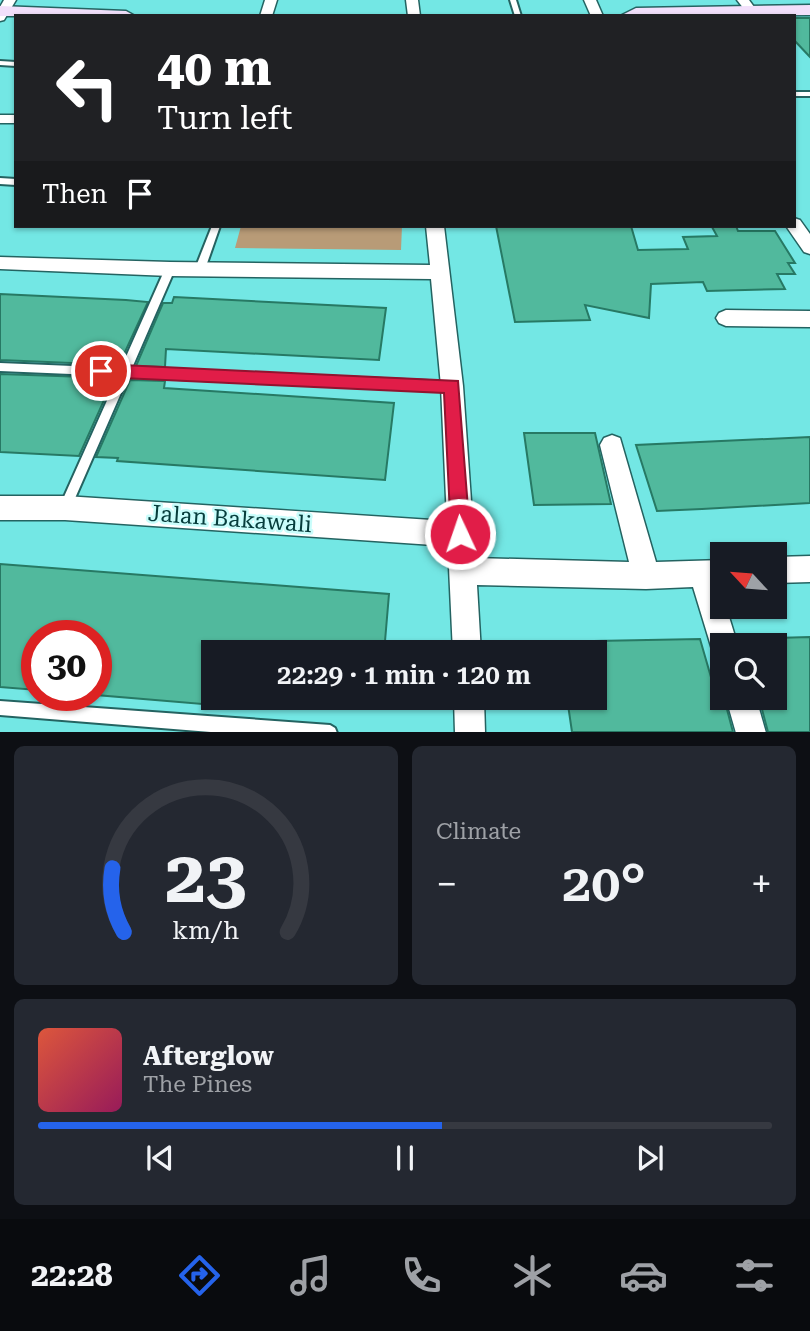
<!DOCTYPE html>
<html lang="en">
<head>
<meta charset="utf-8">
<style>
  :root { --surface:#171b24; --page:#242831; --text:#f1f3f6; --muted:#9ea1a6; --line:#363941; --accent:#2563eb }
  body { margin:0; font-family:"Roboto Serif",serif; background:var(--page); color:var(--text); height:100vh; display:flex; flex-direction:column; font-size:26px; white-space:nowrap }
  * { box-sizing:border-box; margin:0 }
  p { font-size:23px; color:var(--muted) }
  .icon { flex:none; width:38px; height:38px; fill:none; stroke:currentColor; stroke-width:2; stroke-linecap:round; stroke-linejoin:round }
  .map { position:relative; height:732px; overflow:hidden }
  .drawer { display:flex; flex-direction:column; gap:14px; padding:14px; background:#0d0f14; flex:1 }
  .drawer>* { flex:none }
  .hud { position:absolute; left:14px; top:14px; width:782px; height:214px; border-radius:0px; box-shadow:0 2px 5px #0004; background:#202124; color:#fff; overflow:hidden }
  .needle { width:46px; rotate:296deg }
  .controls { position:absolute; left:710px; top:542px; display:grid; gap:14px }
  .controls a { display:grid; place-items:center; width:77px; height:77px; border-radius:0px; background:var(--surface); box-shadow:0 2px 5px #0004; font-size:35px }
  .speed { position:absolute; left:21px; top:620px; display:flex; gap:14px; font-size:35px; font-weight:700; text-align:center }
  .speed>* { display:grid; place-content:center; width:91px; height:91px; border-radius:50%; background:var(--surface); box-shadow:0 2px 5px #0004; line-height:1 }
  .speed .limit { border:10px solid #d22; background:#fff; color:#111 }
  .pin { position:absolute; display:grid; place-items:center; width:60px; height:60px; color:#fff; margin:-30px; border:4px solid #fff; border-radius:50%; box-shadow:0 2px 7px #0007 }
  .me { position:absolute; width:77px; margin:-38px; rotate:357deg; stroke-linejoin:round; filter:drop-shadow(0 0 5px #0008) }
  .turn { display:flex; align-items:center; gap:24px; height:147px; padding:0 28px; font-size:32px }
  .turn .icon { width:91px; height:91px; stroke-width:2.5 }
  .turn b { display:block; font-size:49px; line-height:60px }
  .then { display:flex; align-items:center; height:66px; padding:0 28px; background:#0003; gap:14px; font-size:26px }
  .big { font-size:52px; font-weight:600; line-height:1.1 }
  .drawer .tile { flex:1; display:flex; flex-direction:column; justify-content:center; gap:10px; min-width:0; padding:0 24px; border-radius:10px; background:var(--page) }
  .drawer .dial { align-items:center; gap:0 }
  .dial svg { height:182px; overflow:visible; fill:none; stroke:var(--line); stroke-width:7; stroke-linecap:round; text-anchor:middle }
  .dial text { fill:var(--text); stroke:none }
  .song { display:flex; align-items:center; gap:21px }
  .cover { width:84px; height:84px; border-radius:10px; background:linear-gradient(135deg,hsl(10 70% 55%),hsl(330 70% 35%)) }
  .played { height:7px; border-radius:4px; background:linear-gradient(90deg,var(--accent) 55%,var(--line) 55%) }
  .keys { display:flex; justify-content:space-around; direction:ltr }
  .heat { display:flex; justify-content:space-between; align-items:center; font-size:38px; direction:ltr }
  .drawer .tiles { flex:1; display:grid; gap:14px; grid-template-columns:1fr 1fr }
  .tile:last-child { grid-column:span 2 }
  .trip { position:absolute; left:201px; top:640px; width:406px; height:70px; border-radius:0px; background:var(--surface); box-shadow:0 2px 5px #0004; font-weight:600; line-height:70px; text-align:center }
  .tabs { display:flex; height:112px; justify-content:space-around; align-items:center; background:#090b0e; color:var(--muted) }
  .tabs .icon { width:49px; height:49px }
  .tabs .current { color:var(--accent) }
  .tabs b { font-size:32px; color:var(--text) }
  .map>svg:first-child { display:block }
  .green { fill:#b89b77 }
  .building { fill:#51b99d; stroke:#277964; stroke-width:2 }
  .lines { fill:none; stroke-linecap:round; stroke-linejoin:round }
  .lane-casing { stroke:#246361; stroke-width:4 }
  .street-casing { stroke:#246361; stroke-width:3 }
  .secondary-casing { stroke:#246361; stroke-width:3 }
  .lane { fill:#fff; fill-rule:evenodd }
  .street { fill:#fff; fill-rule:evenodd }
  .secondary { fill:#f2e0fb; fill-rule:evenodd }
  .route { fill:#e11d48; stroke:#92132f; stroke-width:2 }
  .labels { text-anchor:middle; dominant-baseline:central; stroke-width:5; stroke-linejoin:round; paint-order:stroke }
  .street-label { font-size:23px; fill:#063d3c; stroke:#c9fdfb }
</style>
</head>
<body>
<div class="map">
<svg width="810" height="733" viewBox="0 0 810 733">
  <rect width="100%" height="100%" fill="#73e7e4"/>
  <polygon class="green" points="241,226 402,226 401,250 235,248"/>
  <g class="building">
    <polygon points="794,18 810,18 810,57 794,40"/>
    <polygon points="496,226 631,226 638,250 688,249 683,237 717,236 712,227 736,226 738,231 775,231 795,263 788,263 795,274 777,274 785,289 707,291 703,282 651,284 649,318 585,305 590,320 515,322"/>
    <polygon points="0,294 126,300 148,302 119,365 0,360"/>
    <polygon points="174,297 386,308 379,360 166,349 165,367 136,366 163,303 172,303"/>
    <polygon points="0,374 114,378 79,456 0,452"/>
    <polygon points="130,380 165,381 164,388 394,403 385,480 117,461 118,458 96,457"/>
    <polygon points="524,433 595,433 611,504 534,505"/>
    <polygon points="810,437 810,503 702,509 657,511 636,445"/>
    <polygon points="0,564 389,594 384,653 214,653 214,705 96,695 96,635 37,635 37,690 0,687"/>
    <polygon points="810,637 810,732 768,732 759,698 775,698 775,638"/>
    <polygon points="700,639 717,698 724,698 733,732 572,732 567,698 595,698 595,641"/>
  </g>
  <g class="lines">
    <defs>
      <g id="lane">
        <polygon points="510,0 516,0 521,16 515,16"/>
        <polygon points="0,61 16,62 16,66 0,65"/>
        <rect x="794" y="92" width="16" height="4"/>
        <polygon points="0,178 16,179 16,185 0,184"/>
        <polygon points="212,226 220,226 205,269 200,272 195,269"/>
        <polygon points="170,266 175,269 132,368 452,382 456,383 457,386 456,389 452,390 128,377 69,512 65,514 61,512 59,508 118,376 0,371 0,363 121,368 165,269"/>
        <polygon points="0,701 330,725 335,728 337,733 223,733 0,715"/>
      </g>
      <g id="street">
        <polygon points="4,0 16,0 4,20 0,21 0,7"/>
        <polygon points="265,0 277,0 272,16 260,16"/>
        <polygon points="406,0 418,0 420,16 408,16"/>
        <polygon points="584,0 596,0 603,16 591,16"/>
        <polygon points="737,0 749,0 757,11 747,13"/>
        <rect x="0" y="115" width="16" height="8"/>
        <polygon points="794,218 800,220 810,234 810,254 804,252 786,226 794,226"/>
        <polygon points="426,226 444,226 463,386 475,558 629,562 600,445 604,438 612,435 620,438 656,562 723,560 723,586 719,586 723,607 726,607 738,646 723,646 723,660 714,656 693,587 646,589 477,585 481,653 453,653 448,546 65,520 0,520 0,496 65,496 447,521 441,386 431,279 170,276 0,269 0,257 170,262 430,265"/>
        <polygon points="726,310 810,311 810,327 726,326 719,323 716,318 719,313"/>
        <polygon points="810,556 810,582 775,583 775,557"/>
        <polygon points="454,698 484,698 485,733 455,733"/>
        <polygon points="726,698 756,698 766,733 736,733"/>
      </g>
      <g id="secondary">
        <polygon points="810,5 810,15 620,16 636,8"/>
        <polygon points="0,6 126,11 135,16 0,16"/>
      </g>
    </defs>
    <use href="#lane" class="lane-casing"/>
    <use href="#street" class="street-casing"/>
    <use href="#secondary" class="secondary-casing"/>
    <use href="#lane" class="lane"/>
    <use href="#street" class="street"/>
    <use href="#secondary" class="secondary"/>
  </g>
  <polygon class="route" points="101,364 458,381 470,534 467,540 460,543 454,540 451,534 444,393 101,377 93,371"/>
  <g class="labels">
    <g class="street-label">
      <text transform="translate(230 519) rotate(4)">Jalan Bakawali</text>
    </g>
  </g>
</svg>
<div class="controls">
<a><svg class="needle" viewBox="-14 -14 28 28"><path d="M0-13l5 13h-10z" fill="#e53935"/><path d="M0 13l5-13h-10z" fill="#9ea1a6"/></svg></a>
<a><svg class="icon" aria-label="search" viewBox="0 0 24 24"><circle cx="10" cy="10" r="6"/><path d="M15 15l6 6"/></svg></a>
</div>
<div class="speed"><div class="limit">30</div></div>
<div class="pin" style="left:101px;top:371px;background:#d93025"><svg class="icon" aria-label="arrive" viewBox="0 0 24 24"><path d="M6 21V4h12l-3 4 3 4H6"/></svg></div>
<svg class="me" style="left:460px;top:534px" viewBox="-20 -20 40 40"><circle r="17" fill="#e11d48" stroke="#fff" stroke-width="3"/><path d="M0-11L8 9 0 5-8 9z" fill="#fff"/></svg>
<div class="trip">22:29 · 1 min · 120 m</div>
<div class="hud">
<div class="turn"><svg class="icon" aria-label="left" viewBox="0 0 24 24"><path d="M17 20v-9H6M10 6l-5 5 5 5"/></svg><div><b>40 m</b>Turn left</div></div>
<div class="then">Then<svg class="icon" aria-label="arrive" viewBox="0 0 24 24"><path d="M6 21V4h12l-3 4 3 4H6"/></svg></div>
</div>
</div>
<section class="drawer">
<div class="tiles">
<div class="tile dial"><svg viewBox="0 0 100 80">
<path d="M14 69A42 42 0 1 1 86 69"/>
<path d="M14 69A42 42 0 0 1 9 41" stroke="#2563eb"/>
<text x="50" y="56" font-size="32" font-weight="700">23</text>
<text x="50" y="72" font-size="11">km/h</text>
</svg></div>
<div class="tile"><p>Climate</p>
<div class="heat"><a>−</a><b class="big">20°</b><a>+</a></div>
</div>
<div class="tile">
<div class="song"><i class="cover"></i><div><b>Afterglow</b><p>The Pines</p></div></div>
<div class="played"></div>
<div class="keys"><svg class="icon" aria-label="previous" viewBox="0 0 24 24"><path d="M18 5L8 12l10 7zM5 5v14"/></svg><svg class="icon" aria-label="pause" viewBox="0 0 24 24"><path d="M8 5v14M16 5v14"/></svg><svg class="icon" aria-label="next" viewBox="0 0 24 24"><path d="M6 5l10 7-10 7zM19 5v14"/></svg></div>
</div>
</div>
</section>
<nav class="tabs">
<b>22:28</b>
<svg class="icon current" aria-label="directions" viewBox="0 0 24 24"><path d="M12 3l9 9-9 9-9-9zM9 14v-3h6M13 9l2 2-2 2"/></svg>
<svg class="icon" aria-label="music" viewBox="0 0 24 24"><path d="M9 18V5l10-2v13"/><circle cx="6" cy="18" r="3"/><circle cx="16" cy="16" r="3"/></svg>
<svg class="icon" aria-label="phone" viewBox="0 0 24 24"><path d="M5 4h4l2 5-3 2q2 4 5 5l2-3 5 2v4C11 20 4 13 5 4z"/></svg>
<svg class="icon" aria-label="climate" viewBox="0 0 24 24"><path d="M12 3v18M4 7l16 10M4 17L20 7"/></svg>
<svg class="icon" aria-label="car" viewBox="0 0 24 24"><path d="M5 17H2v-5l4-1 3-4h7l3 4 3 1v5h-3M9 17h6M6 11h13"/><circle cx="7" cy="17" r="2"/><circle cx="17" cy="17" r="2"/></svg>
<svg class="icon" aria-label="filters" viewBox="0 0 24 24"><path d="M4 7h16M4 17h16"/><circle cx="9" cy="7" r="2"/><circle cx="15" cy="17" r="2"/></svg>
</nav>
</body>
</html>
